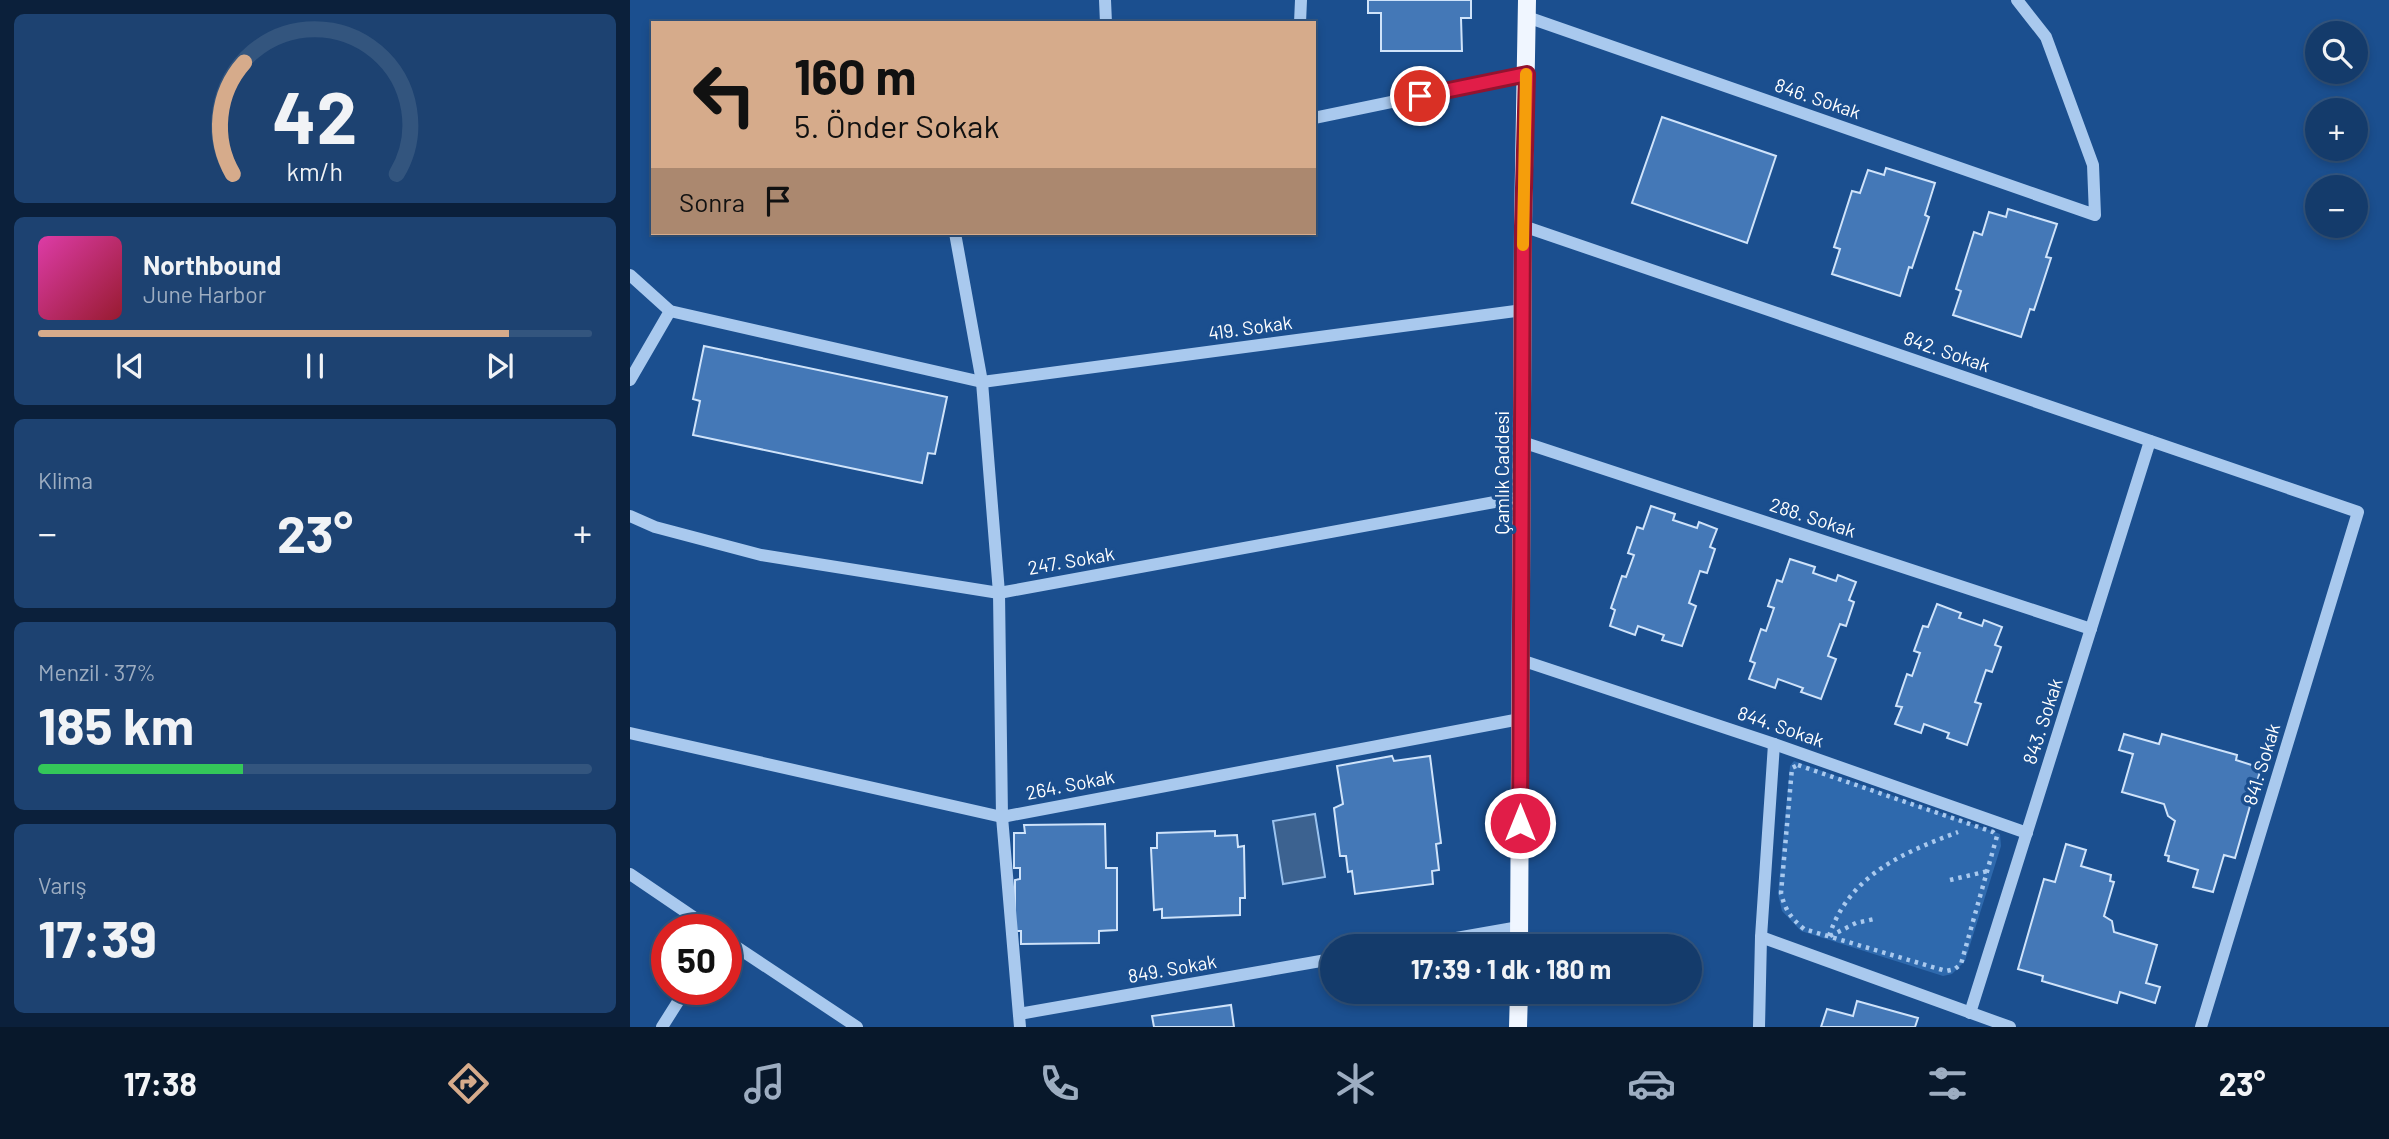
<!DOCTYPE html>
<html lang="tr">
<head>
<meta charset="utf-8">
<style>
  :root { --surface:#143b6b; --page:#1d4271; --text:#f1f3f6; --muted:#9dadc1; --line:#33557e; --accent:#d6ab8b }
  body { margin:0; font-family:Barlow,sans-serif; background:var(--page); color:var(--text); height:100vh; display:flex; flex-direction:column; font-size:26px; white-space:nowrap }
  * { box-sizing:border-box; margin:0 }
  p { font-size:23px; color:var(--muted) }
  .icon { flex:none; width:38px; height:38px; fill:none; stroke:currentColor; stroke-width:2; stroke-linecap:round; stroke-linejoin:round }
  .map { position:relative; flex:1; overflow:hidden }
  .panel { display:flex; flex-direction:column; gap:14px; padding:14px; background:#0b203b; width:630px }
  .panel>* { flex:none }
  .top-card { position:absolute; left:21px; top:21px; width:665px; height:214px; border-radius:0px; box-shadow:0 4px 10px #0003,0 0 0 2px var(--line); background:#d6ab8b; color:#111; overflow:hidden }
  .tools { position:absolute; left:1675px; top:21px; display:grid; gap:14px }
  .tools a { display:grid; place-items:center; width:63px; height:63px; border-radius:50%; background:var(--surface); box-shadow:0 4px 10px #0003,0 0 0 2px var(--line); font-size:35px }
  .speed { position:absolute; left:21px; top:914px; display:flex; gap:14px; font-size:35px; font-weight:700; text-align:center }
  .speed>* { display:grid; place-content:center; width:91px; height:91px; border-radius:50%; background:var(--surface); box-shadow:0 4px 10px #0003,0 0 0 2px var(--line); line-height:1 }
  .speed .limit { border:10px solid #d22; background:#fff; color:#111 }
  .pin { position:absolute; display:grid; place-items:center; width:60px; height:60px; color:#fff; margin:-30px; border:4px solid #fff; border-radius:50%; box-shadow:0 2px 7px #0007 }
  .me { position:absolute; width:77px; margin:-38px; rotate:0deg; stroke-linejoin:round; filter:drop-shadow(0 0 5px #0008) }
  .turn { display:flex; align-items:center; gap:24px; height:147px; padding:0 28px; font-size:32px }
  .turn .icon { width:91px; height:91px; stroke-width:2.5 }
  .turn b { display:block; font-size:49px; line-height:60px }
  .then { display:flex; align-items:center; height:66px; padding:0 28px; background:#0003; gap:14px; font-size:26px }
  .big { font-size:52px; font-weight:700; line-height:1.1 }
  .panel .tile { flex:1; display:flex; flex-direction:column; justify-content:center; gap:10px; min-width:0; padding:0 24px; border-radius:10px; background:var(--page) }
  .panel .dial { align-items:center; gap:0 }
  .dial svg { height:182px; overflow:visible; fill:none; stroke:var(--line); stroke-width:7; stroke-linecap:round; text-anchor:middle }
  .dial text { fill:var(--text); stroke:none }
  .song { display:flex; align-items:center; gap:21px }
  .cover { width:84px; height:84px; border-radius:10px; background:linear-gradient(135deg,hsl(320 70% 55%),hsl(350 70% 35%)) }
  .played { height:7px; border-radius:4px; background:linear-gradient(90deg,var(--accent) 85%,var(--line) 85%) }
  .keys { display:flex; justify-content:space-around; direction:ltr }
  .heat { display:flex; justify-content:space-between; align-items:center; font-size:38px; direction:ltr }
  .charge { height:10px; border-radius:5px; background:linear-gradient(90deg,#34c759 37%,var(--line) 0) }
  .trip { position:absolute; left:690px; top:934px; width:382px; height:70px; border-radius:35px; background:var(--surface); box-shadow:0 4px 10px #0003,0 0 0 2px var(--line); font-weight:700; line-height:70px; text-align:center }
  .menu { display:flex; height:112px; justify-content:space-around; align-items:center; background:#08182b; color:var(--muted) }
  .menu .icon { width:49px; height:49px }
  .menu .selected { color:var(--accent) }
  .menu b { font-size:32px; color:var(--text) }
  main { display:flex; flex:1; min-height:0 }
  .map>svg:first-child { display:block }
  .green { fill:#2e69ad }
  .water { fill:#3c6290; stroke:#9cc4f0; stroke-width:2 }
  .building { fill:#4478b7; stroke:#cfe3fa; stroke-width:2 }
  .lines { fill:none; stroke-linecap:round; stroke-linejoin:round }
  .path { stroke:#a9c9ee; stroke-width:4.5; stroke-dasharray:3.5 5; stroke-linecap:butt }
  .minor { stroke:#a9c9ee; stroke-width:12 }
  .major { stroke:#f0f6ff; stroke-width:18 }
  .route-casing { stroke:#92132f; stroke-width:18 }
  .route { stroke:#e11d48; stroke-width:12 }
  .slow { stroke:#f59e0b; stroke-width:12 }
  .labels { text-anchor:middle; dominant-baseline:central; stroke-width:7; stroke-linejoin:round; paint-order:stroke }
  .street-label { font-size:19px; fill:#fff; stroke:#1b4f8f }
</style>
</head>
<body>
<main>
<section class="panel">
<div class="tile dial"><svg viewBox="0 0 100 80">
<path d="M14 69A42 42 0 1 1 86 69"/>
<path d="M14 69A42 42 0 0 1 19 20" stroke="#d6ab8b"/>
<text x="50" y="56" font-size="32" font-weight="700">42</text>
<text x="50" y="72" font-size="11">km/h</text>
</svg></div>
<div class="tile">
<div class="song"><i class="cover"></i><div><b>Northbound</b><p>June Harbor</p></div></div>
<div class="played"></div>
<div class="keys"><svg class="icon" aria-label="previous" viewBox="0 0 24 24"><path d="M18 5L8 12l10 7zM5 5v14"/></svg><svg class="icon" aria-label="pause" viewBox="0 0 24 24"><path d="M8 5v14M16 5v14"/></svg><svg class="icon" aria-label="next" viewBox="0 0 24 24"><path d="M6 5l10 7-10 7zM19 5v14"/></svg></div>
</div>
<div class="tile"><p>Klima</p>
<div class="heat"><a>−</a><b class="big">23°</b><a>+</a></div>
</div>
<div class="tile"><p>Menzil · 37%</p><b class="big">185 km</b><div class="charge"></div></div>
<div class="tile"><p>Varış</p><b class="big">17:39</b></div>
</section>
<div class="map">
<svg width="1759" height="1027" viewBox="0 0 1759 1027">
  <rect width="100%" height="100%" fill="#1b4f8f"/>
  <polygon class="green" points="1164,761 1370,834 1371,846 1335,961 1322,974 1313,976 1171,931 1152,911 1148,894 1160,766"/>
  <polygon class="water" points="685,814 695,877 653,884 643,821"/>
  <g class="building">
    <polygon points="738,0 841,0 841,18 831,18 832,51 751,51 751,13 738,13"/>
    <polygon points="1032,117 1146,156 1117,243 1002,203"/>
    <polygon points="1256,168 1305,183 1295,215 1299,217 1282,268 1279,267 1270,296 1202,274 1210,249 1204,247 1222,191 1230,193 1238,170 1254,175"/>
    <polygon points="1378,209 1427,224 1416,257 1421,258 1404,310 1400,309 1391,337 1323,315 1331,291 1326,289 1344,232 1352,235 1359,212 1376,217"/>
    <polygon points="74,346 317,397 305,454 298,453 292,483 63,435 70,401 63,399"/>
    <polygon points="1021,506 1045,514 1043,520 1067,528 1069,522 1087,529 1080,547 1085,549 1077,573 1070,571 1059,603 1066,606 1052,646 1032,640 1034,635 1008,626 1005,635 980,626 985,610 981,608 992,576 996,577 1004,555 998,553 1007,527 1013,529"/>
    <polygon points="1160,559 1185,567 1183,573 1206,581 1208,575 1226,582 1219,600 1224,602 1216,626 1210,624 1198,656 1206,659 1191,699 1171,692 1173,688 1148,679 1145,688 1119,679 1125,663 1120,661 1131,629 1136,631 1144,608 1138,606 1147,580 1152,582"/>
    <polygon points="1307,604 1331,613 1329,618 1352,626 1354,620 1372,627 1365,645 1371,647 1362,672 1356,670 1345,702 1351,704 1337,745 1317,738 1319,733 1294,724 1291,733 1265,724 1272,707 1266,706 1277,674 1282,676 1290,653 1284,651 1293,626 1298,627"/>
    <polygon points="1494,734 1529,744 1532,734 1607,755 1606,760 1631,768 1605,858 1594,855 1583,892 1563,887 1568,870 1538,861 1539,856 1535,855 1545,821 1538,816 1534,804 1492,792 1503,754 1489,750"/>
    <polygon points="762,756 764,761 800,756 811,843 806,844 809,870 802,871 803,884 725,894 722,871 718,872 716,856 710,856 704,808 713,804 707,766"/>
    <polygon points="475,824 476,868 487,868 487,930 469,931 469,943 391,944 391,931 385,931 385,880 390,879 390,868 384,868 384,833 395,833 394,825"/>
    <polygon points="585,831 585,836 607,835 608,847 614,846 615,898 610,898 610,915 532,918 532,909 524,910 521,848 527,848 527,833"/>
    <polygon points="1436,844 1456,850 1451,866 1481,875 1480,881 1484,882 1474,916 1482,921 1484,932 1527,945 1516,983 1530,987 1525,1003 1490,992 1487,1003 1412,981 1413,976 1388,969 1414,879 1425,882"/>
    <polygon points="1227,1001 1288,1018 1285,1027 1191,1027 1197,1009 1223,1016"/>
    <polygon points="601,1005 604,1027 524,1027 522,1016"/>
  </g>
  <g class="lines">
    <g class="path">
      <path d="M 1168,765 L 1363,832 L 1367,836 L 1331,964 L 1325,969 L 1316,971 L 1174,929 C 1161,918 1155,910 1151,893 L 1162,768 Z"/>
      <polyline points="1320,880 1358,871"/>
      <path d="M 1199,936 C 1220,874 1273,853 1328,832"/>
      <polyline points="1200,936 1226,923 1244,919"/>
    </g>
    <g class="minor">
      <polyline points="475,0 476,23"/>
      <polyline points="897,17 1465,215 1463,165 1416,37 1387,0"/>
      <polyline points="670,23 671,0"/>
      <polyline points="684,118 897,74"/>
      <polyline points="893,226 1728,512 1571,1027"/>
      <polyline points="325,233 352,382 369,593 372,817 390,1027"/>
      <polyline points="0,275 40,311 352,382 893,310"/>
      <polyline points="0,380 40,311"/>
      <polyline points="892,442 1461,629"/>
      <polyline points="0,516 25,527 131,555 369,593 892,497"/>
      <polyline points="891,660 1144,744 1397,833"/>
      <polyline points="0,733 372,817 890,719"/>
      <polyline points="0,874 81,929"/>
      <polyline points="1131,937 1380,1027"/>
      <polyline points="96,940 227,1027"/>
      <polyline points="775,947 889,927"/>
      <polyline points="1340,1013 1520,441"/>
      <polyline points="389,1014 702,959"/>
      <polyline points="32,1027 56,989"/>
      <polyline points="1129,1027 1131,937 1144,744"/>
    </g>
    <g class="major">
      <polyline points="889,947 893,226 897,0"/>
      <polyline points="888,1027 889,992"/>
    </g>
  </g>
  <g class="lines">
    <defs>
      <polyline id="route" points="790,96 897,74 893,226 890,823"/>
    </defs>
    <use href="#route" class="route-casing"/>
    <use href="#route" class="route"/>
    <polyline class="slow" points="893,245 896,74"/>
  </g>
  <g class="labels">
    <g class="street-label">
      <text transform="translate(1188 98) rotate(19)">846. Sokak</text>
      <text transform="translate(620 327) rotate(-8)">419. Sokak</text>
      <text transform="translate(1317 351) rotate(19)">842. Sokak</text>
      <text transform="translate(871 473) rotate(-90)">Çamlık Caddesi</text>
      <text transform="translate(1183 517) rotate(18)">288. Sokak</text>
      <text transform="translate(441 560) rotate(-10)">247. Sokak</text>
      <text transform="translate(1412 721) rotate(-72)">843. Sokak</text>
      <text transform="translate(1151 726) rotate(19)">844. Sokak</text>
      <text transform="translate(1631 764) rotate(-73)">841. Sokak</text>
      <text transform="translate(440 784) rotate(-11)">264. Sokak</text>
      <text transform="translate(542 968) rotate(-10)">849. Sokak</text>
    </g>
  </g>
</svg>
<div class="tools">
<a><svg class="icon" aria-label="search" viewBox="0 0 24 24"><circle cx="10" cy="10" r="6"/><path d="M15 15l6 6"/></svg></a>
<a>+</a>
<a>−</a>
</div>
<div class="speed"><div class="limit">50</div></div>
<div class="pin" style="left:790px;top:96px;background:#d93025"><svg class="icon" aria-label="arrive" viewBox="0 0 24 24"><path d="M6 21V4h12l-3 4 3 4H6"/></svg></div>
<svg class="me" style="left:890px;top:823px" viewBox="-20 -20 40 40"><circle r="17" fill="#e11d48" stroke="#fff" stroke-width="3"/><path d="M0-11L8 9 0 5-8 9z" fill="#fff"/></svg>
<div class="trip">17:39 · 1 dk · 180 m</div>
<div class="top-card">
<div class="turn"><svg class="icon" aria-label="left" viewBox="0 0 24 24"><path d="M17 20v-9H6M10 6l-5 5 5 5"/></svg><div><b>160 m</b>5. Önder Sokak</div></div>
<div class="then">Sonra<svg class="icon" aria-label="arrive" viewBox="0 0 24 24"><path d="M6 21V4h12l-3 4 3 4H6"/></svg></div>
</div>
</div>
</main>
<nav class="menu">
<b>17:38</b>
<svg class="icon selected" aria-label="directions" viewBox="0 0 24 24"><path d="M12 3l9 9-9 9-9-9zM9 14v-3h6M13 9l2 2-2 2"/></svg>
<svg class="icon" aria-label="music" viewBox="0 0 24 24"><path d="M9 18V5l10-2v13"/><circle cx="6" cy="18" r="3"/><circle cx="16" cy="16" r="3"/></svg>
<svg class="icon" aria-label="phone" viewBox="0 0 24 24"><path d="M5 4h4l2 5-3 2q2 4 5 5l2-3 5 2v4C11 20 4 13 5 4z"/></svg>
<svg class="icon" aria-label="climate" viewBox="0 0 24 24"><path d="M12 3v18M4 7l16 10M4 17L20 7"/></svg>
<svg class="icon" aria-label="car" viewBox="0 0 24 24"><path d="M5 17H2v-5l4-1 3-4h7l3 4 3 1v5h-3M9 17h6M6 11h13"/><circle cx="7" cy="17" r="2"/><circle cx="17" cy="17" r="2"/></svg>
<svg class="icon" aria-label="filters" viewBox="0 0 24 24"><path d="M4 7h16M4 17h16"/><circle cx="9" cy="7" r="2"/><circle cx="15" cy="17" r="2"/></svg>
<b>23°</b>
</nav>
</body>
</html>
